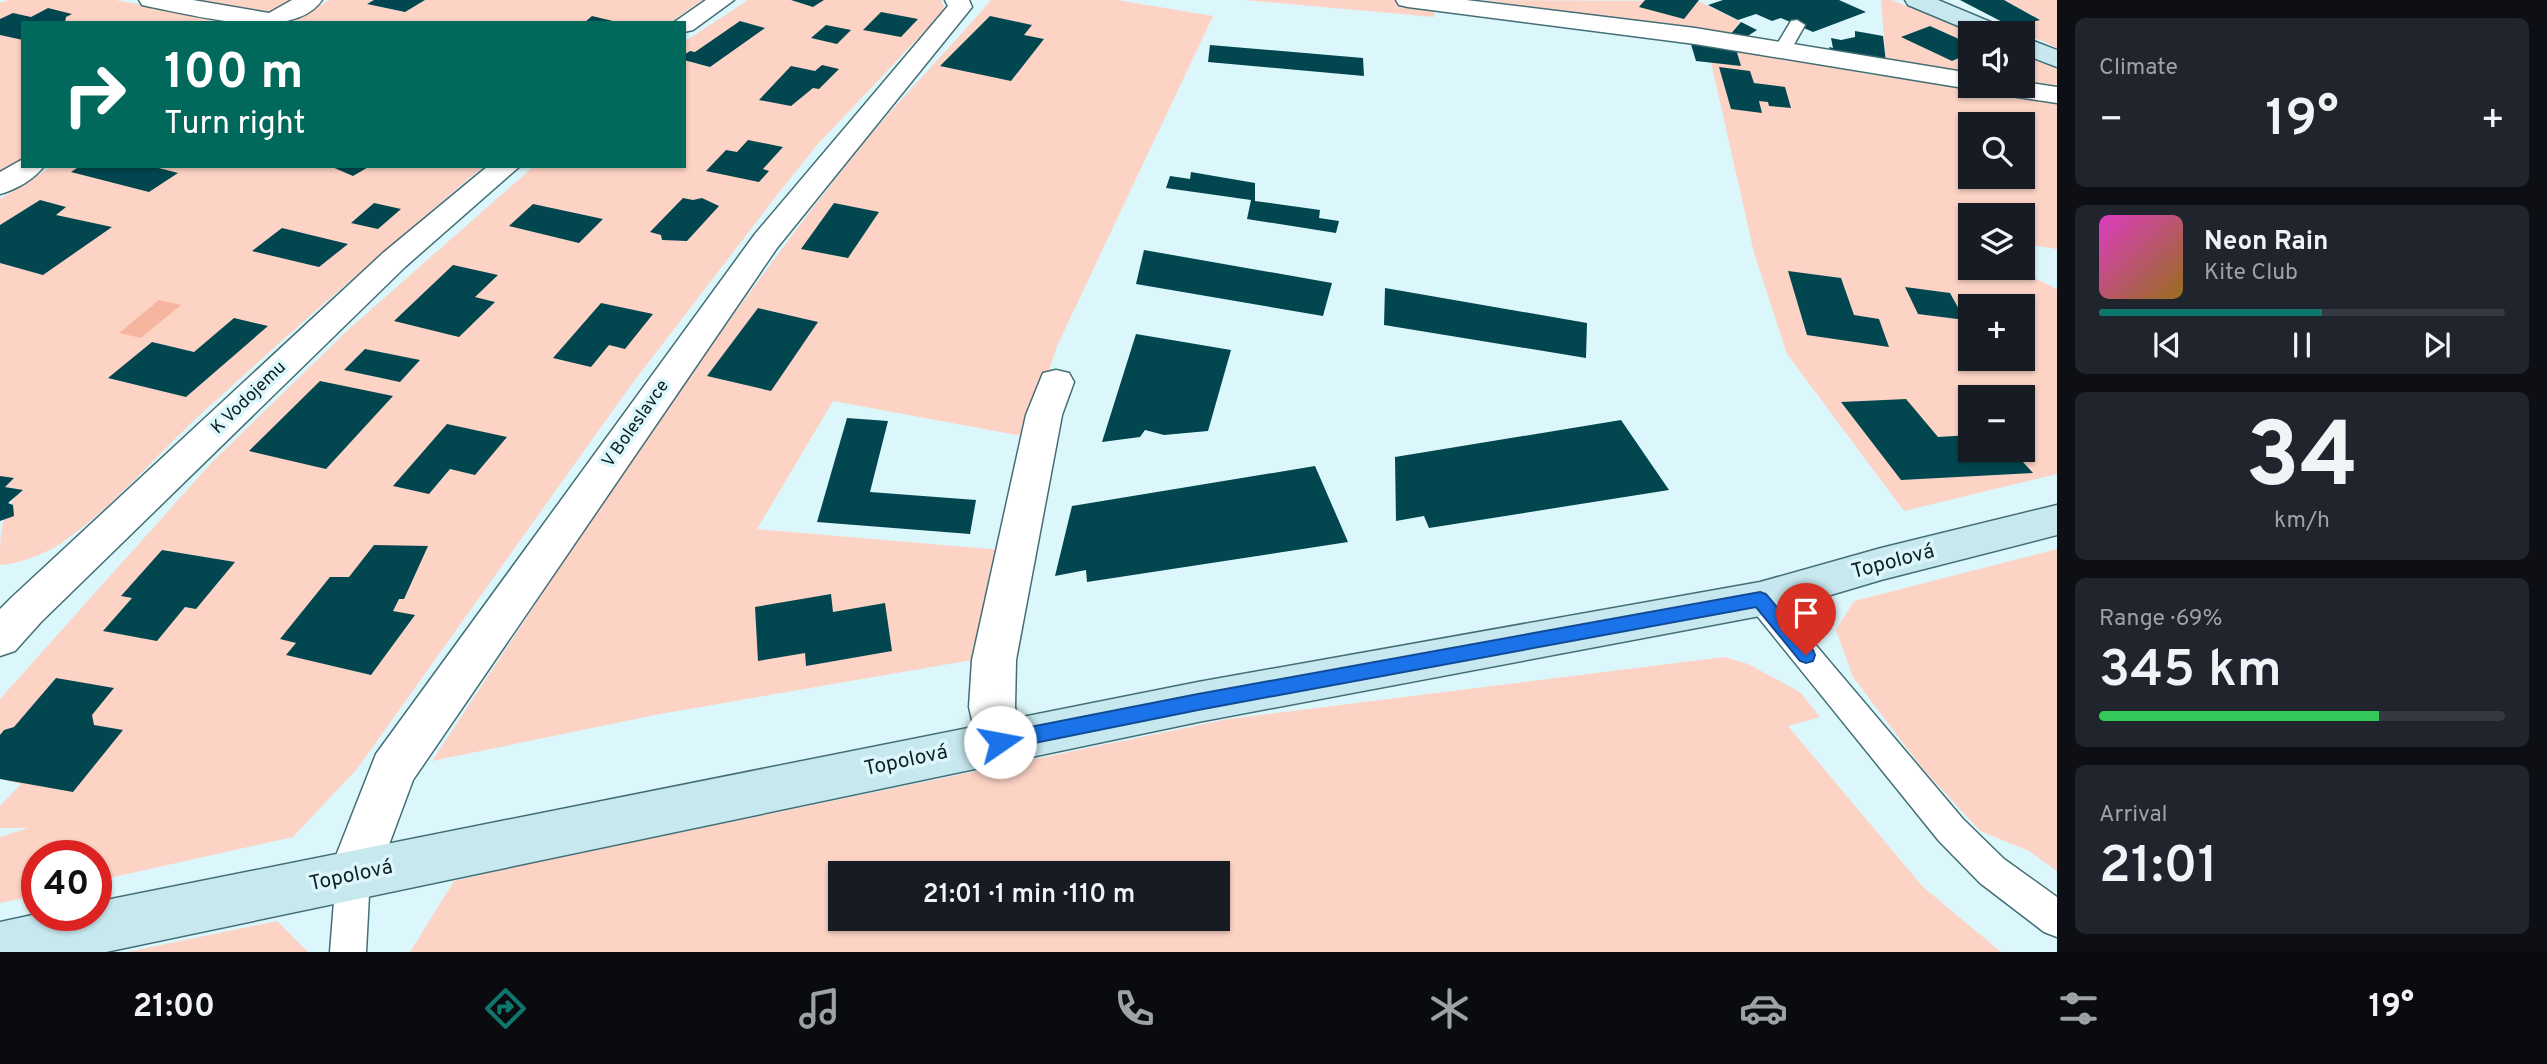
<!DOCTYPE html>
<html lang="en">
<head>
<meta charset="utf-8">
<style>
  :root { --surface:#171b24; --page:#20242c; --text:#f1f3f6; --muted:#9ea1a6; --line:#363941; --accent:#0f766e }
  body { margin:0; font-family:Overpass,sans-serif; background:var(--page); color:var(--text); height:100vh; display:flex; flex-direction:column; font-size:26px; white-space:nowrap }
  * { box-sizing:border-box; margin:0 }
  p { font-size:23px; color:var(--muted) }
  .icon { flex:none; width:38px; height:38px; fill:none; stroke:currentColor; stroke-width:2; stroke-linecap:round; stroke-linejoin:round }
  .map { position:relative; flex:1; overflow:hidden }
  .details { display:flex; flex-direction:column; gap:18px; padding:18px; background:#0d0f14; width:490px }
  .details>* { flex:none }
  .top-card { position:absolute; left:21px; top:21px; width:665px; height:147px; border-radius:0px; box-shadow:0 2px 5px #0004; background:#00695c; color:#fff; overflow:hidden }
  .fabs { position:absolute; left:1958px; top:21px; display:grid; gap:14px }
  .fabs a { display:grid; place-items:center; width:77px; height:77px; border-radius:0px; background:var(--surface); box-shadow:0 2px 5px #0004; font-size:35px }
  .speed { position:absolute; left:21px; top:840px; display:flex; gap:14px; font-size:35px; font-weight:700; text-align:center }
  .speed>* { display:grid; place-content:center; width:91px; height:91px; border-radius:50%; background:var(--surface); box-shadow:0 2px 5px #0004; line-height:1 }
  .speed .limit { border:10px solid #d22; background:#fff; color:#111 }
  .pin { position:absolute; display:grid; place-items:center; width:60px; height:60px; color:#fff; margin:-72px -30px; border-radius:50% 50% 50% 0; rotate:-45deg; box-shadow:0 0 7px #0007 }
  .pin .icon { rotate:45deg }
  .me { position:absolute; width:77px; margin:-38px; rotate:78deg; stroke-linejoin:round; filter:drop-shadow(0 0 5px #0008) }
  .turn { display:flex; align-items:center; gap:24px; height:147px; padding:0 28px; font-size:32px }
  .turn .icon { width:91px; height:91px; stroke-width:2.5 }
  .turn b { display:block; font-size:49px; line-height:60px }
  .big { font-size:52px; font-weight:600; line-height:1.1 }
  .details .card { flex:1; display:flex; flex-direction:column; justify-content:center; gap:10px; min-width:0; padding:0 24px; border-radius:10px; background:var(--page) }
  .details .dial { align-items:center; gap:0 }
  .dial b { font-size:91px; line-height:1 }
  .song { display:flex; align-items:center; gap:21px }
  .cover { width:84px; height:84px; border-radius:10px; background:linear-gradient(135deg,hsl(310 70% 55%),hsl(40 70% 35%)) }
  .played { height:7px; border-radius:4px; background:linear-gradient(90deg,var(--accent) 55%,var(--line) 55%) }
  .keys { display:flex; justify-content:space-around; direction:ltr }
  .heat { display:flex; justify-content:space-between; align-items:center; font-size:38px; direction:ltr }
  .charge { height:10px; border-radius:5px; background:linear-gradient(90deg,#34c759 69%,var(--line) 0) }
  .trip { position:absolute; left:828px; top:861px; width:402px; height:70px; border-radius:0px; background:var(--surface); box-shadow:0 2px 5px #0004; font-weight:600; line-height:70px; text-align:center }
  .menu { display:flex; height:112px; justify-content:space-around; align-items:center; background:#090b0e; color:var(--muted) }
  .menu .icon { width:49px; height:49px }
  .menu .selected { color:var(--accent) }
  .menu b { font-size:32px; color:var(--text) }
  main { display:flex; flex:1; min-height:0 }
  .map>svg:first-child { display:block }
  .green { fill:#fcd3c5; fill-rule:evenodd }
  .water { fill:#f6b59e }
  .building { fill:#024750 }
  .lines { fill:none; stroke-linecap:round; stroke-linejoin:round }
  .lane-casing { stroke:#436e75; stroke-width:3 }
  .street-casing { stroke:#436e75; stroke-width:3 }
  .secondary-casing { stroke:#436e75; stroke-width:3 }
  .lane { fill:#fff; fill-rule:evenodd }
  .street { fill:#fff; fill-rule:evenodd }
  .secondary { fill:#c6e8ee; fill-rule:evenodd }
  .route { fill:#1a73e8; stroke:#114b97; stroke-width:2 }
  .labels { text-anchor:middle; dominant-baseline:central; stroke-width:7; stroke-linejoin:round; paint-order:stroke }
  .street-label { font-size:18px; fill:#0e2023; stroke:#dcf7fc }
  .near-street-label { font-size:21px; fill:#0e2023; stroke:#dcf7fc }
</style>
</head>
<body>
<main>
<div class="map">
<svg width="2057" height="952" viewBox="0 0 2057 952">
  <rect width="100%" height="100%" fill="#dcf7fc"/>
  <g class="green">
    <polygon points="8,0 115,0 213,17 227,23 23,23 23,162 0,176 0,3"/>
    <polygon points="193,0 293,0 270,13"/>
    <polygon points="329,0 373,0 367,4 404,12 423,0 703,0 669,23 291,23"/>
    <polygon points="748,0 941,0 944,7 939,16 817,145 774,199 628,389 357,769 293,837 96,881 96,856 37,856 37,895 0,903 0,837 28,828 0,828 0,806 21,784 0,779 0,699 212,462 349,329 534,166 684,166 684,42"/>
    <path d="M 991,0 L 1117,0 L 1213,16 L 1057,346 L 1027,437 L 833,401 L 757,529 L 1001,550 L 978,659 L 660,714 L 432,761 C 568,555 701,348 855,154 C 897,101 947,52 991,0 Z"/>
    <polygon points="1244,0 1436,0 1434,17"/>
    <polygon points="1482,0 1698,1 1741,22 1729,36"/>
    <polygon points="1881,0 1892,0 1971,33 1970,44 1930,26 1952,61 1970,53 1970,76 1886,62"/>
    <polygon points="2004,0 2057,0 2057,48 2012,27 2039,19"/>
    <path d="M 1736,49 L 1856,69 L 1859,73 L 1941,82 L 2057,102 L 2057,249 L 2023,244 L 2023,215 L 1970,215 L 1970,268 L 2014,268 L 2057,289 L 2057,474 L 1904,511 L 1787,354 L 1754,253 L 1711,62 ZM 1970,124 L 2023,124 L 2023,177 L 1970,177 ZM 1970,306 L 2023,306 L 2023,359 L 1970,359 ZM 1970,397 L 2023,397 L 2023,450 L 1970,450 Z"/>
    <polygon points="2023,55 2057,69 2057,90 2023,84"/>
    <path d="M 53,166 L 484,166 C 389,246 296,327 204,411 C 156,455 114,507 60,544 C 45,554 18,564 0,565 C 0,533 0,514 20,490 L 3,486 L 0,476 L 0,199 Z"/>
    <polygon points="2057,549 2057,871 2029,851 1980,831 1922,768 1853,677 1836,630 1854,601"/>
    <path d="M 1724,657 L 1748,664 L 1800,692 L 1820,717 L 1788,726 L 1923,887 L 2001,952 L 410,952 L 454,881 L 518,866 L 1228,719 ZM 840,873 L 1218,873 L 1218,919 L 840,919 Z"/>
    <polygon points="277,921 308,952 127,952"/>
  </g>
  <polygon class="water" points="159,300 181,305 141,338 119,333"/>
  <g class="building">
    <polygon points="374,0 425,0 405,12 367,4"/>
    <polygon points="791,0 824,0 813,7"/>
    <polygon points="1645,0 1699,0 1684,19 1639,7"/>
    <polygon points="1723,0 1839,0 1866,12 1813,32 1781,18 1772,21 1756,14 1738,20 1708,5"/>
    <polygon points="1960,0 2004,0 2040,20 2012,27"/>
    <polygon points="48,8 72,14 66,17 65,23 23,23 23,40 0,35 0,19 13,13 31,17"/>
    <polygon points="881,12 918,19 901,37 863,30"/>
    <polygon points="592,16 617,22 617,23 584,23"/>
    <polygon points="990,16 1032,25 1024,35 1044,39 1011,81 940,66"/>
    <polygon points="740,21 765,28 710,67 684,60 684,55 690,51 695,52"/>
    <polygon points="1741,22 1757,30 1743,39 1729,36"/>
    <polygon points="826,25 851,30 837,44 811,38"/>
    <polygon points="1930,26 1970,44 1970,53 1952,61 1901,37"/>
    <polygon points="1855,31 1883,36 1886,62 1831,53 1829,47 1833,48 1831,38 1841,40 1855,37"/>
    <polygon points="1690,41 1736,49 1741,66 1696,61"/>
    <polygon points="1210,45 1363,58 1364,76 1208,62"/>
    <polygon points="822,65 839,69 819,89 813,88 791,106 759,100 791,66 815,71"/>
    <polygon points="1719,67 1750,71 1754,83 1785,87 1791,108 1769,106 1768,102 1759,101 1762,113 1731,109"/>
    <polygon points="748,140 783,147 763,169 769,171 759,182 706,171 726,150 737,152"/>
    <polygon points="80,166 151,166 178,173 149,192 71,172"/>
    <polygon points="330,166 370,166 353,176"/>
    <polygon points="1191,172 1255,183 1255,201 1320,210 1319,218 1339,221 1336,233 1247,219 1251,200 1166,188 1170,176 1190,179"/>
    <polygon points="683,198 693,200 702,198 719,206 687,241 662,240 661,235 650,232"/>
    <polygon points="40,200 66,207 56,215 112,227 43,275 0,263 0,225"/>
    <polygon points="374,203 401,209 378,229 351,223"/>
    <polygon points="834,203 879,212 848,258 801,249"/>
    <polygon points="533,204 603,219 579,243 509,226"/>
    <polygon points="282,228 348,244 319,267 252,251"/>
    <polygon points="1144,250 1332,283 1323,316 1136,284"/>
    <polygon points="453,265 498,275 475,297 495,302 459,337 394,321"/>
    <polygon points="1788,271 1841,278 1854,315 1879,319 1889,347 1807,335"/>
    <polygon points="1905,287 1950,293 1965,320 1918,314"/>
    <polygon points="1385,288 1587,323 1586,358 1384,325"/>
    <polygon points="601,303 653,314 625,349 609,345 591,367 553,358"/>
    <polygon points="758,308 818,322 771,391 707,376"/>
    <polygon points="234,318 268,326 186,397 108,378 152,342 194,352"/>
    <polygon points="1136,334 1231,350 1208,431 1164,435 1145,430 1140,437 1102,442"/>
    <polygon points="365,349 420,360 400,382 344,370"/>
    <polygon points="320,381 393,396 326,469 249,451"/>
    <polygon points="1906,399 1938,437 1970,435 1970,450 2012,450 2033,473 1901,480 1841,402"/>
    <polygon points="847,418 888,421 870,492 976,500 970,534 817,522"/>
    <polygon points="1621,420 1669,490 1429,528 1424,516 1396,521 1395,457"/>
    <polygon points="447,424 507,437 475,475 450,469 429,494 393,486"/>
    <polygon points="1315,466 1348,542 1087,582 1086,570 1055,576 1072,506"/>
    <polygon points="0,476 14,478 5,487 23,490 8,503 13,505 14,516 0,521"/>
    <polygon points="374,545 428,546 404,599 399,599 393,611 415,615 371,675 286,655 296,643 280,639 330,577 349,577"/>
    <polygon points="162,550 235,562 196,609 185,607 157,641 103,631 132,598 121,596"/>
    <polygon points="831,594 833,612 885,603 892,651 806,666 805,653 758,661 755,607"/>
    <polygon points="56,678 114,688 92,715 94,725 123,730 73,792 0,779 0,735 4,730 14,727"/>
  </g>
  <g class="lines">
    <defs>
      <g id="lane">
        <polygon points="1797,20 1805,25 1788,55 1782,56 1776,55 1773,51 1791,21"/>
        <polygon points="1760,587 1770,591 1963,819 2004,859 2057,897 2057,937 2044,932 1980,883 1939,841 1750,607 1746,599 1750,591"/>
        <polygon points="353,859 365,864 370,876 366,952 330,952 336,876 341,864"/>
      </g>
      <g id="street">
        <path d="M 139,0 L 193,0 L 269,13 L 292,0 L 322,0 C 293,43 194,15 151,7 L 142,5 Z"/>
        <polygon points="706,0 734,0 693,30 684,32 684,23 673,23"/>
        <polygon points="945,0 969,0 972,7 777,248 413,780 371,893 353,901 335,893 328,876 376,754 755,234 948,6"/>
        <polygon points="1396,0 1466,0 1695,28 1970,73 1970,86 1980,86 1970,89 1695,44 1408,7 1399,5"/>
        <polygon points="2023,82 2057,87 2057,103 1998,94 1989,92 1985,86 2023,86"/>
        <path d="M 23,159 L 23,166 L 44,166 C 35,179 15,190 0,194 L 0,172 Z"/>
        <polygon points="488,166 520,166 405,267 41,622 15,651 0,656 0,609 11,598 383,253"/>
        <polygon points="1056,370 1069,373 1074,382 1062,415 1016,660 1015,707 1023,742 1016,757 1000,763 984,757 977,742 969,707 972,660 1026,415 1043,373"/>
      </g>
      <g id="secondary">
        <polygon points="1905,0 1938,0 2005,28 2009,33 1975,33 1908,5"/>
        <polygon points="2023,37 2057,50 2057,67 2023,54"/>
        <polygon points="2057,505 2057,535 1881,580 1760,616 1198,722 106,952 0,952 0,922 37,914 96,915 96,902 1198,682 1760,582 1881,548"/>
      </g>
    </defs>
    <use href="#lane" class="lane-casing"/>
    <use href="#street" class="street-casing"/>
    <use href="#secondary" class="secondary-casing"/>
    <use href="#lane" class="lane"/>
    <use href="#street" class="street"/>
    <use href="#secondary" class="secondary"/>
  </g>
  <polygon class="route" points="1760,592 1766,594 1813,650 1815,655 1813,661 1806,663 1800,661 1756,607 1198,710 1000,750 993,748 990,742 993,736 1000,733 1198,694"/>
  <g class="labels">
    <g class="street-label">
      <text transform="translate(249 398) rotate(-44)">K Vodojemu</text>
      <text transform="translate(636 424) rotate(-55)">V Boleslavce</text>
    </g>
    <g class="near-street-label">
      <text transform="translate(1893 562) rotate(-15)">Topolová</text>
      <text transform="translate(906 761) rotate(-12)">Topolová</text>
      <text transform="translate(351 876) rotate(-12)">Topolová</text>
    </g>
  </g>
</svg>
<div class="fabs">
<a><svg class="icon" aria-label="sound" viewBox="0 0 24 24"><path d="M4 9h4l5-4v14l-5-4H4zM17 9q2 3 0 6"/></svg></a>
<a><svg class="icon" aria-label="search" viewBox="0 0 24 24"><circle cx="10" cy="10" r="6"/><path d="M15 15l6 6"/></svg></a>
<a><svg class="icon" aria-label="layers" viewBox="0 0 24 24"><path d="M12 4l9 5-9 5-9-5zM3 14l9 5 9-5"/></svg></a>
<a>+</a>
<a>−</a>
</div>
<div class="speed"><div class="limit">40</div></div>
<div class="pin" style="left:1806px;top:655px;background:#d93025"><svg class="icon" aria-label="arrive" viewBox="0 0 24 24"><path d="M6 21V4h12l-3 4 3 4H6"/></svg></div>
<svg class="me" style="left:1000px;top:742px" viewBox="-20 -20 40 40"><circle r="19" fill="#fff"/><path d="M0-13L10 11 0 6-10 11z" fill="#1a73e8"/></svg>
<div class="trip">21:01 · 1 min · 110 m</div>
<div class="top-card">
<div class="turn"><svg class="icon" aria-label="right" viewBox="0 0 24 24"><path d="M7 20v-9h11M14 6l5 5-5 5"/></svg><div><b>100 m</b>Turn right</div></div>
</div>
</div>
<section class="details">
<div class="card"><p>Climate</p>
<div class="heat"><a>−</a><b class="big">19°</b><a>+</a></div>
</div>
<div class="card">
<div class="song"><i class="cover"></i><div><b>Neon Rain</b><p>Kite Club</p></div></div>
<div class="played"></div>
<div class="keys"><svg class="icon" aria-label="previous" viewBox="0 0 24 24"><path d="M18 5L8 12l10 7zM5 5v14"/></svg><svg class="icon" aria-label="pause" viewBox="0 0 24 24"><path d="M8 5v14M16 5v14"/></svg><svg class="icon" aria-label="next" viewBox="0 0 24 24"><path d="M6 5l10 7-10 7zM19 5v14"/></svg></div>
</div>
<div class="card dial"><b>34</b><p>km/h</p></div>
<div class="card"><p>Range · 69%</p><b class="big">345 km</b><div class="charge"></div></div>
<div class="card"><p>Arrival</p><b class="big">21:01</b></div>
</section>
</main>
<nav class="menu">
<b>21:00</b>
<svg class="icon selected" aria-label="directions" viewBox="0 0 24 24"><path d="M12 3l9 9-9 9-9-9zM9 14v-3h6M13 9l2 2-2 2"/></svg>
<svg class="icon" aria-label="music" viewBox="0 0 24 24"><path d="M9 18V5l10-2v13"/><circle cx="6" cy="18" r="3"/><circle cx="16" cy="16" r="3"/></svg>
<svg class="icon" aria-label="phone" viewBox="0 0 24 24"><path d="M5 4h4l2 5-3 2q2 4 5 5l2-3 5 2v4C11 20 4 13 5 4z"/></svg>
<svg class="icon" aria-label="climate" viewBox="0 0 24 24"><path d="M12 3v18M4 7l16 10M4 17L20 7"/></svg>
<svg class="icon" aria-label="car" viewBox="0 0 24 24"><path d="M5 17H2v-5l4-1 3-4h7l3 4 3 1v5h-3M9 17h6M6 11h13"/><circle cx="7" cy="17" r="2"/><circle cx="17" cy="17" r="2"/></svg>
<svg class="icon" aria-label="filters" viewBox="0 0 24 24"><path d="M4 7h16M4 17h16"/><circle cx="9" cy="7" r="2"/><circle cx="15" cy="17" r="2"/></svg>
<b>19°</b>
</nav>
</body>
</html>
